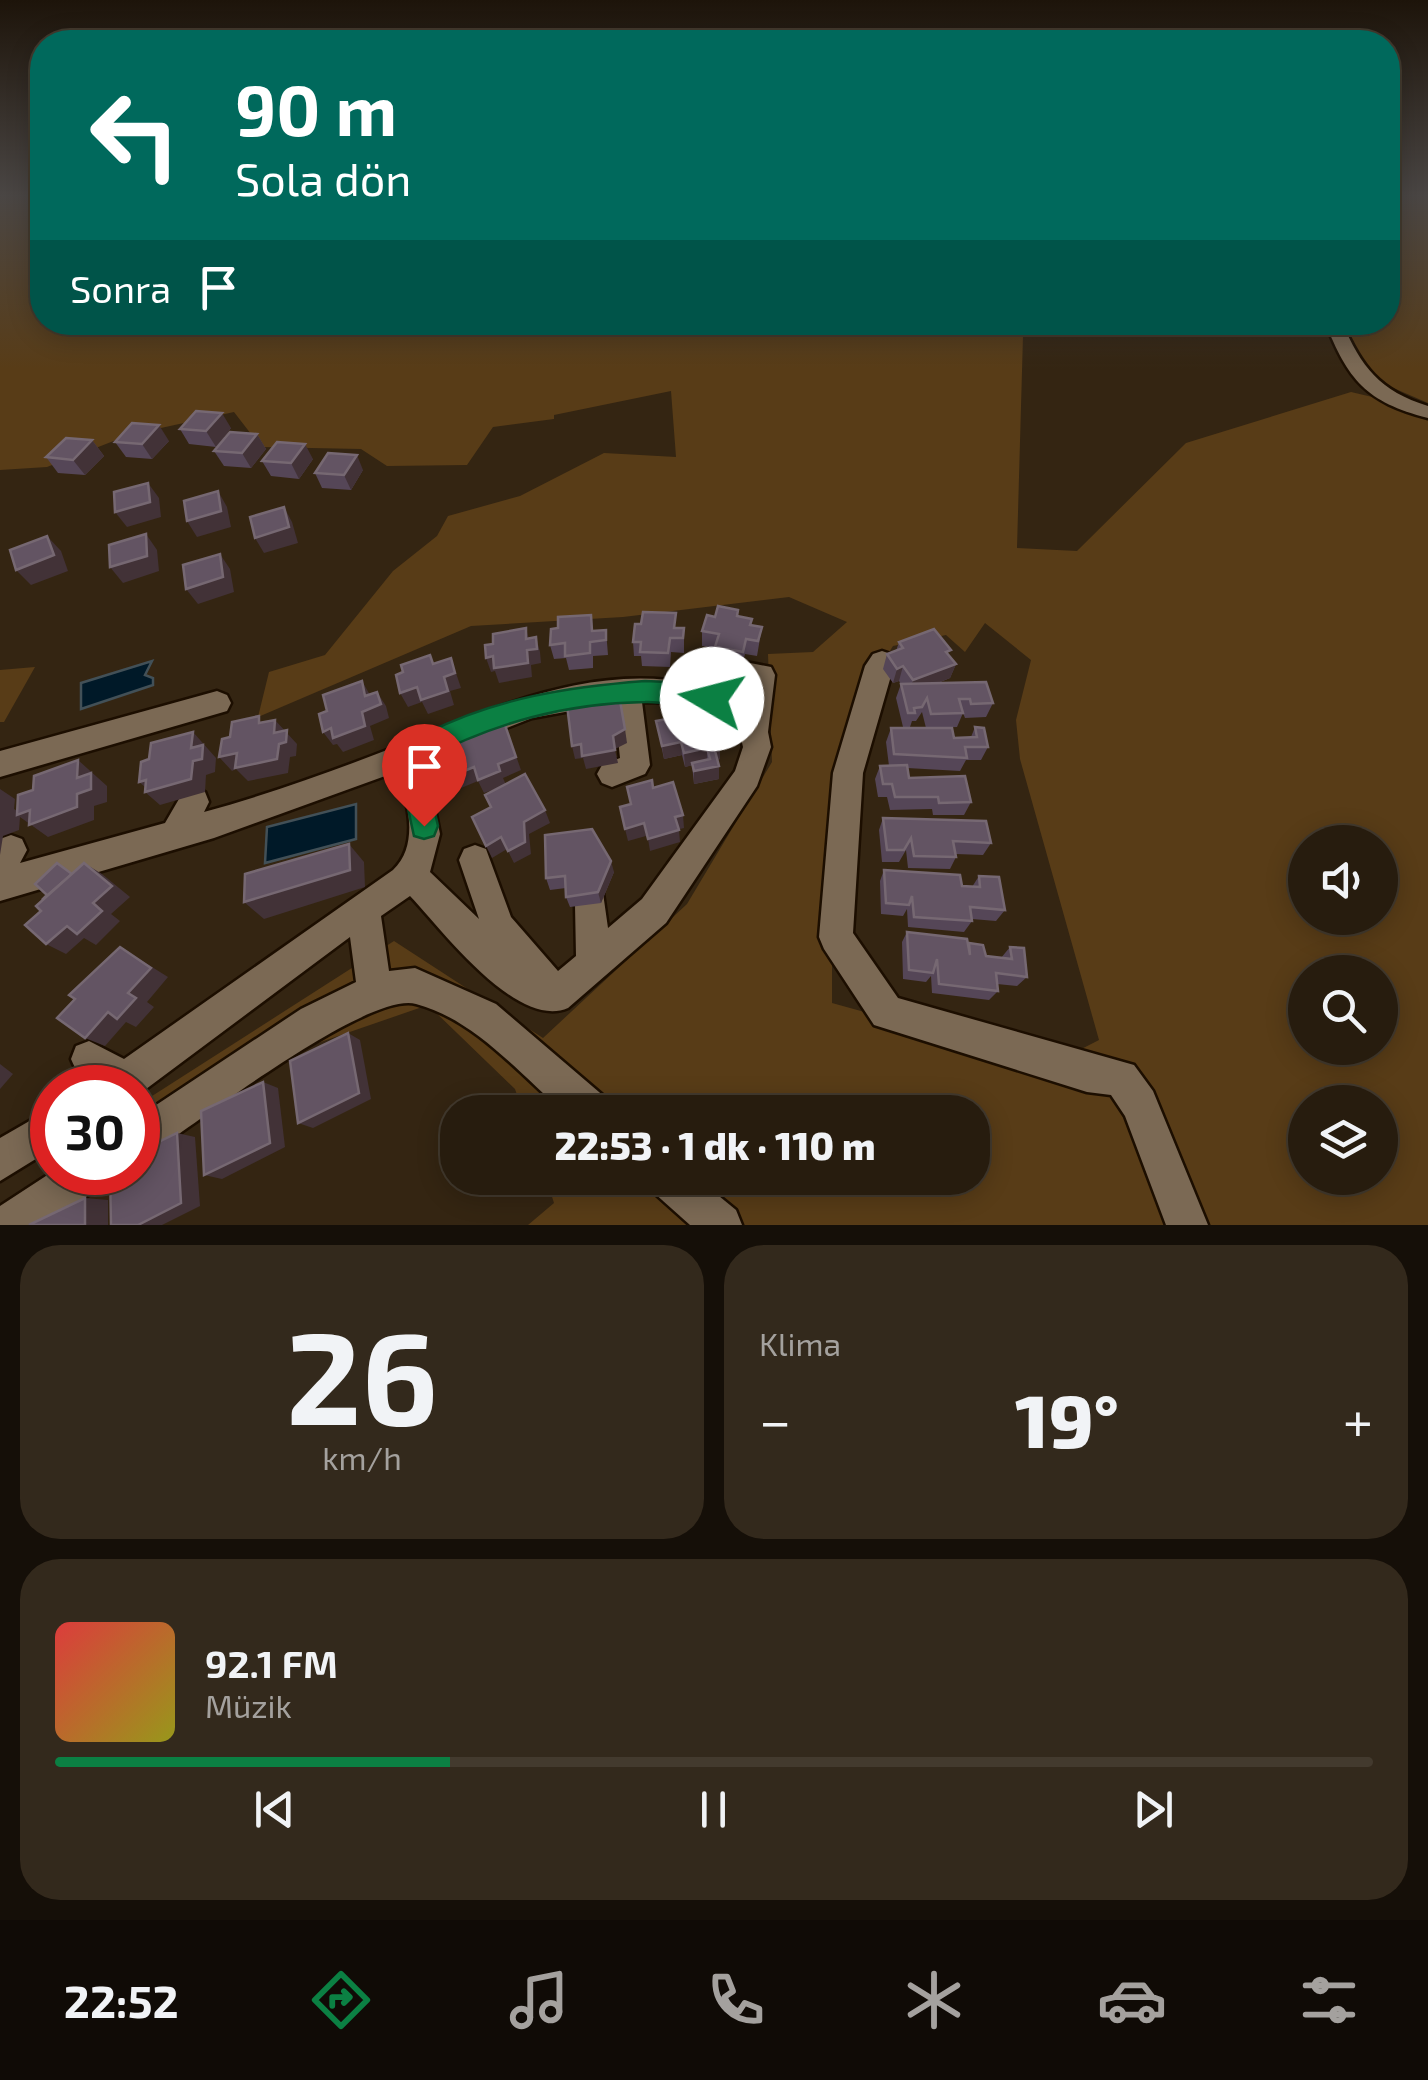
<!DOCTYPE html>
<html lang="tr">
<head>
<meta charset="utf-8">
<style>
  :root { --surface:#271c0e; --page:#33291c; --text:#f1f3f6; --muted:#a4a19e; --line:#433a2e; --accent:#0b8043 }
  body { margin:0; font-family:"Exo 2",sans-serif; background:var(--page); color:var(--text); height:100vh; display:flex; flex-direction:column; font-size:38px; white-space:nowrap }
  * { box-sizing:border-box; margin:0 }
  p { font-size:32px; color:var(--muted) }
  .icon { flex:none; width:55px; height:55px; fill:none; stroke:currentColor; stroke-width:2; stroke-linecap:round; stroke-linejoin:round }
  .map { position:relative; height:1225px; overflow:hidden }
  .sheet { display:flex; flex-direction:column; gap:20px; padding:20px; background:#150f08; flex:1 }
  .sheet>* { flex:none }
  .guide { position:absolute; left:30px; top:30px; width:1370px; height:305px; border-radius:40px; box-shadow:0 5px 25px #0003,0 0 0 2px var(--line); background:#00695c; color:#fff; overflow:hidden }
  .tools { position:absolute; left:1288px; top:825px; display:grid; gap:20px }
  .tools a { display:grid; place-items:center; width:110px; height:110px; border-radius:50%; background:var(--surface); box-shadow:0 5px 25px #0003,0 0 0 2px var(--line); font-size:50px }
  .speed { position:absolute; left:30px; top:1065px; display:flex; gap:20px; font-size:50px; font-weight:700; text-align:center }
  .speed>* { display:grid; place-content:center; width:130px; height:130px; border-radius:50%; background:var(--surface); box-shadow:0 5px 25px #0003,0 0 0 2px var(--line); line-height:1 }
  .speed .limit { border:15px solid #d22; background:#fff; color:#111 }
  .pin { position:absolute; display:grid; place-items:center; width:85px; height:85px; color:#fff; margin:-102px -42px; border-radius:50% 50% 50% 0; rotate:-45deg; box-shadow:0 0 10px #0007 }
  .pin .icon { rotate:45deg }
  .me { position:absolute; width:110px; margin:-55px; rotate:278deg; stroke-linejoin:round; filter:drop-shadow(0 0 8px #0008) }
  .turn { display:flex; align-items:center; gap:35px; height:210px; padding:0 40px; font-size:45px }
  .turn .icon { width:130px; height:130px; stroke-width:2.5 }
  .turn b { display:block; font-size:70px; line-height:85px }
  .then { display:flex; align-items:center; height:95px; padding:0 40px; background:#0003; gap:20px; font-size:38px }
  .big { font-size:75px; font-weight:800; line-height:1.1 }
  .sheet .tile { flex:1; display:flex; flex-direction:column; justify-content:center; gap:15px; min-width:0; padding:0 35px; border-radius:40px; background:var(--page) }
  .sheet .dial { align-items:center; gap:0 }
  .dial b { font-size:130px; line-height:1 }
  .song { display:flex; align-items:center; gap:30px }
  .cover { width:120px; height:120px; border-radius:15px; background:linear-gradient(135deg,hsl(0 70% 55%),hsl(60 70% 35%)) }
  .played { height:10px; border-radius:5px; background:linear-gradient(90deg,var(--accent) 30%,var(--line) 30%) }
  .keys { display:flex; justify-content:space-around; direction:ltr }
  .heat { display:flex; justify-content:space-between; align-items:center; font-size:55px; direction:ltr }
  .sheet .tiles { flex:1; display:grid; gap:20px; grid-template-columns:1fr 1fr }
  .tile:last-child { grid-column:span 2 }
  .trip { position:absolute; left:440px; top:1095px; width:550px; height:100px; border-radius:40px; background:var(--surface); box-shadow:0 5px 25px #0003,0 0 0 2px var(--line); font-weight:800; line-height:100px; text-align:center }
  .dock { display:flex; height:160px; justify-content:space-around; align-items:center; background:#100b06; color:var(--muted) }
  .dock .icon { width:70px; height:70px }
  .dock .current { color:var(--accent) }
  .dock b { font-size:45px; color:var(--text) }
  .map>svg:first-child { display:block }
  .green { fill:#583c17; fill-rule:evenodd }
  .water { fill:#001928; stroke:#425057; stroke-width:2.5 }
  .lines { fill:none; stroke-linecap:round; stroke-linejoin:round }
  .minor-casing { stroke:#1c0e00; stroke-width:5 }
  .minor { fill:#7b6954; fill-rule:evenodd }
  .wall { fill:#554657 }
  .shaded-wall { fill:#423237 }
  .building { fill:#635463; stroke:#766872; stroke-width:2.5 }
  .route { fill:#0b8043; stroke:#07532c; stroke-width:2.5 }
</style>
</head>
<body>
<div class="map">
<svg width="1428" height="1225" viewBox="0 0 1428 1225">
  <rect width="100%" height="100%" fill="#342512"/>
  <g class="green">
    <path d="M 0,197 L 42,197 L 42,322 L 1053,323 L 1023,336 L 1017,548 L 1077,551 L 1186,443 L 1351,392 L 1428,410 L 1428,1225 L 528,1225 L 554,1203 L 546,1178 L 972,1178 L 972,1112 L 523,1112 L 515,1089 L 428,1005 L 286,1054 L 138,1153 L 138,1105 L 394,941 L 543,1038 L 687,904 L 772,762 L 768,654 L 813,652 L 847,622 L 789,597 L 623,617 L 471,626 L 258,717 L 269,672 L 325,655 L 393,571 L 437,536 L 448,516 L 520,496 L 604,453 L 676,457 L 671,391 L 554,415 L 554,419 L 493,427 L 467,465 L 387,466 L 361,449 L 261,447 L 234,412 L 129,435 L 47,467 L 0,470 ZM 985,623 L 1031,660 L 1016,720 L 1020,759 L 1099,1040 L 1052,1064 L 832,1003 L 832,854 L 854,708 L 893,646 L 946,635 L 965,652 ZM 1305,842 L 1380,842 L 1380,918 L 1305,918 ZM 1305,972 L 1380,972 L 1380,1048 L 1305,1048 ZM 1305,1102 L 1380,1102 L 1380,1178 L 1305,1178 Z"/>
    <polygon points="1388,197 1428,197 1428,403 1361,374 1326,323 1388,322"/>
    <polygon points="35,667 4,722 0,722 0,670"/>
  </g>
  <g class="water">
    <polygon points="152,661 145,675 153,678 153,685 81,709 81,683"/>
    <polygon points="356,804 356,839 265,863 267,827"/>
  </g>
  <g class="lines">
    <defs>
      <g id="minor">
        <path d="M 1325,322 L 1342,322 C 1361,367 1380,391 1428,406 L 1428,418 C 1366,402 1348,380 1325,322 Z"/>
        <polygon points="882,651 891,654 895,662 863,773 853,933 898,998 1134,1065 1153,1091 1208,1225 1166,1225 1125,1116 1111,1095 1087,1092 874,1025 824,949 819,937 833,773 865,666 873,654"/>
        <path d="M 735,660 L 771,667 L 775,675 L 768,732 L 771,747 L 757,786 L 666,923 L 568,1008 C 517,1030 443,931 410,896 L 381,916 L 389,971 L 415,968 L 496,1004 L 606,1098 L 611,1112 L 564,1112 C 520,1074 474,1019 416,1004 C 368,991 198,1122 152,1153 L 138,1158 L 138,1117 L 301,1009 L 356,982 L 350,937 L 138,1095 L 138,1088 C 108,1088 83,1090 71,1059 L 76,1046 L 89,1041 L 124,1059 L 393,870 C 420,844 407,803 399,771 L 214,838 L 0,901 L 0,839 L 11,835 L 22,839 L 27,850 L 20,863 L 165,823 L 183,792 L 194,788 L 205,792 L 209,802 L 204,812 C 270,794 336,770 400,745 C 507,702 631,646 745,702 L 747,684 L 726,679 L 722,671 L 726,663 ZM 642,702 C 678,702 706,709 738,725 L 743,747 L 735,771 L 642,899 L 608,928 L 603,893 L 591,889 L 579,893 L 575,905 L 576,956 L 558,971 L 511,917 L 486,849 L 475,845 L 464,849 L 459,860 L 479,919 L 430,872 L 440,834 L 425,760 L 532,718 L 614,703 L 620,758 L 602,765 L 597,774 L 602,783 L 612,787 L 645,774 L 650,765 Z"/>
        <polygon points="217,691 227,695 231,703 227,711 0,777 0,751"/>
        <polygon points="52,1108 52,1149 0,1181 0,1138"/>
        <polygon points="52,1172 108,1172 102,1186 44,1225 0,1225 0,1206"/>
        <polygon points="647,1178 697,1178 736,1210 742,1225 690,1225 653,1192"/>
      </g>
    </defs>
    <use href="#minor" class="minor-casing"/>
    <use href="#minor" class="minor"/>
  </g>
  <g class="wall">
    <polygon points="231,428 216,447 189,444 180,429"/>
    <polygon points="257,434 266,449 251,468 224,466 214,451"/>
    <polygon points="92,440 104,456 85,475 58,473 46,457"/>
    <polygon points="169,441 152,459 126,457 115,442"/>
    <polygon points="313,459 299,479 271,476 262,461"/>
    <polygon points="363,470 351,490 322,488 315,473"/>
    <polygon points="738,610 738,616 752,625 762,627 757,656 745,654 742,667 715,661 715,648 702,646 702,631 715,617"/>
    <polygon points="676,628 684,628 684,653 671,652 670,667 642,666 641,656 634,656 633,642"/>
    <polygon points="606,630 608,655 593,656 593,668 569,670 566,658 554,659 550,645 594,631"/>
    <polygon points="899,642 949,655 956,664 950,678 938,683 993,703 986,717 965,718 963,713 957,727 926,728 922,712 916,721 912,721 910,727 903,727 896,698 901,684 899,681 893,683 883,669 887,654 896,651"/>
    <polygon points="664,707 701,709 717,721 734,746 720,749 720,759 717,760 719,779 694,784 692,765 685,767 682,755 664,759 656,721 665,719"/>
    <polygon points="975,727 988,747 981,760 966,760 960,771 907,768 909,778 971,802 964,815 933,815 932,809 890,810 887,797 878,797 875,779 880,766 889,766 886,742 891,728 954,738 971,737"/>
    <polygon points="883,818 991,843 983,855 956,854 956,857 950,869 908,868 906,850 899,862 882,862 879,830"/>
    <polygon points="545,835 614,872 601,903 570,907 566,897 566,888 550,890 546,878"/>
    <polygon points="884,870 962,886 972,887 979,876 1005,910 996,921 972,919 972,921 964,932 908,927 907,909 903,916 881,914 880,881"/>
    <polygon points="907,932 968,944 986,956 1001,958 1010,947 1027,977 1017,986 997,984 998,991 989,1000 932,993 931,976 926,982 903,979 902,942"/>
  </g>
  <g class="shaded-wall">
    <polygon points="222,413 231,428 216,447 206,431"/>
    <polygon points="159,425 169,441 152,459 142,444"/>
    <polygon points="257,434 266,449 251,468 242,453"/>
    <polygon points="92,440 104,456 85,475 73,460"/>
    <polygon points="305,444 313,459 299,479 291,463"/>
    <polygon points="357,455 363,470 351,490 344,475"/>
    <polygon points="148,483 159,498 161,517 127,527 115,512"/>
    <polygon points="218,491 227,507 231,527 197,537 187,521"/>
    <polygon points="284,507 292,522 298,543 264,553 255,538"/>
    <polygon points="146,534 157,550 159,571 123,583 110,567"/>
    <polygon points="47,536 61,551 68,571 31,585 16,570"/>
    <polygon points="220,554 230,569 234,592 198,604 186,589"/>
    <polygon points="526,628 530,643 536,637 540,652 541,663 531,665 532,677 499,683 495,671 491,672 486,658 526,639"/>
    <polygon points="451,658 461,688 450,691 454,705 428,714 422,702 408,707 400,693 444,677"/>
    <polygon points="956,664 950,678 909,694 913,680"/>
    <polygon points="903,666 899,681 893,683 897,669"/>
    <polygon points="362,681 370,695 377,692 386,706 389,718 370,726 374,740 343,752 337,744 333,745 323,732 365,696"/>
    <polygon points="275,720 297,744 296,756 290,757 288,773 248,781 236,769 232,771 219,757 274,733"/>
    <polygon points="504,722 521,770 503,778 506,785 484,793 478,781 461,788 454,775 474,767 498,764"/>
    <polygon points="625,729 627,743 615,749 613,736"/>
    <polygon points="193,732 216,758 215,772 206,775 205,792 160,805 145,792 150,791 139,782 191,748"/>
    <polygon points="735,732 734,746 720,749 720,759 714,760 714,747 717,736"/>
    <polygon points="681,742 682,755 664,759 662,746"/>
    <polygon points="581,744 615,750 618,763 586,769 583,758 575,759 572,746"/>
    <polygon points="707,748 707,762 685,767 684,753"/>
    <polygon points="78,760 107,786 107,802 94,806 94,820 48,837 20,817 19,830 3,836 0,855 0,789 15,799 14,809 21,813 77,778"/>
    <polygon points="719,766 719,779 694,784 694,771"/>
    <polygon points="545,810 550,823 529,834 531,854 514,863 508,851 524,822"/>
    <polygon points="683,815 684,828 676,830 675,817"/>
    <polygon points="644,823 646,836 628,841 625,829"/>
    <polygon points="679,830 680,842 650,851 648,839"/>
    <polygon points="501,837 507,849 492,858 486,846"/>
    <polygon points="349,844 364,862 365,887 264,919 244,902"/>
    <polygon points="611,861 614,872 601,903 598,892"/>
    <polygon points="84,863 102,874 130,897 111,914 120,921 96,945 84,938 66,954 46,944 93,903"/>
    <polygon points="120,947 168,977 147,1002 154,1007 136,1027 126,1022 105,1046 85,1038 108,1012"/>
    <polygon points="348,1033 360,1040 371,1099 313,1128 298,1123"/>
    <polygon points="0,1064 13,1074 0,1089"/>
    <polygon points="263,1082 278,1088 285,1147 222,1179 204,1175"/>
    <polygon points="177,1133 195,1137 200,1206 162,1225 138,1225"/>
    <polygon points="85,1198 108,1200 108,1225 85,1225"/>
  </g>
  <g class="building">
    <polygon points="196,411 222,413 206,431 180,429"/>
    <polygon points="132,423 159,425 142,444 115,442"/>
    <polygon points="230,432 257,434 242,453 214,451"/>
    <polygon points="66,438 92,440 73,460 46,457"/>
    <polygon points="277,442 305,444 291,463 262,461"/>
    <polygon points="328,453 357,455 344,475 315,473"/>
    <polygon points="148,483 150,502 115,512 114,492"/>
    <polygon points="218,491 221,511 187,521 184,501"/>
    <polygon points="284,507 289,527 255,538 250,517"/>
    <polygon points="146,534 147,556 110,567 109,545"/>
    <polygon points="47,536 54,555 16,570 10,550"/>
    <polygon points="220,554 223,577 186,589 183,565"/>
    <polygon points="718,606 738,610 737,616 752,619 750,625 762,627 758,641 746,639 743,652 715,647 719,634 702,631 707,615 715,617"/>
    <polygon points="643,612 676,613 674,628 684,628 683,638 670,638 668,653 640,652 641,642 633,642 635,624 641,624"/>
    <polygon points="591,615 592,631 606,630 606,640 590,642 590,653 565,656 565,643 550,645 551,629 558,628 558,617"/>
    <polygon points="526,628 526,639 536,637 537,649 527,650 528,663 494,668 493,656 486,658 485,645 493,644 493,634"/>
    <polygon points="934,629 951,650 946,652 956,664 913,680 903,666 897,669 887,654 903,648 899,642"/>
    <polygon points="430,655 433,664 451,658 455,673 444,677 448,691 421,700 417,687 400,693 396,675 403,672 401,665"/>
    <polygon points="362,681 365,696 377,692 381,704 362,712 365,726 333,738 331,728 323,732 319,714 327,711 323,695"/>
    <polygon points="986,682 993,703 971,704 970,699 959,699 963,713 931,714 927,698 922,707 914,708 915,713 908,713 901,684"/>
    <polygon points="619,695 625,729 613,736 615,750 582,756 581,744 572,746 567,705"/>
    <polygon points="698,700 701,709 713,707 717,721 731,718 735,732 717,736 720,745 714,747 719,766 694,771 692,763 710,759 707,748 684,753 681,742 662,746 656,721 667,719 664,707"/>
    <polygon points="259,716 259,723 275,720 274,733 287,730 286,742 279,744 277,759 235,768 237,753 219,757 222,739 230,737 232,722"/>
    <polygon points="504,722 516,757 498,764 500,771 478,780 474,767 454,775 446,746 452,743 462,728 477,733"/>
    <polygon points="975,727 984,728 988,747 965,747 967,758 894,754 891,728 952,728 954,738 977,737"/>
    <polygon points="193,732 191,748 203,745 202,759 193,761 191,779 145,792 146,780 139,782 141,762 149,759 151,743"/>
    <polygon points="78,760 77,778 91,773 91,789 77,794 77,807 29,825 30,810 17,815 18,795 33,790 34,776"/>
    <polygon points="907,765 909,778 965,776 971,802 939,803 938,797 895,797 892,784 883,784 880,766"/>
    <polygon points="525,774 545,810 524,822 525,842 508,851 501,837 486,846 472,817 491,807 485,795"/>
    <polygon points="652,780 653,788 673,782 683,815 675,817 679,830 648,839 644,823 625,829 620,807 631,804 627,787"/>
    <polygon points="883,818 986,821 991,843 953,841 956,857 914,856 911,838 904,850 887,850"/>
    <polygon points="592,829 611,861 598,892 566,897 565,876 546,878 545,835"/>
    <polygon points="349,844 350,870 244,902 245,874"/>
    <polygon points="57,863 72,874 42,900 47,895 35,884"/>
    <polygon points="84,863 112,886 93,903 102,911 77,934 67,926 46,944 25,925 41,911 36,906"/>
    <polygon points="884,870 960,875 962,886 980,887 979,876 999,877 1005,910 970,907 972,921 914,917 912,896 909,905 886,903"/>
    <polygon points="907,932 967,939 970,955 969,943 983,945 986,956 1012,959 1010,947 1024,948 1027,977 996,973 998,991 939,984 937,959 933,973 909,970"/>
    <polygon points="120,947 151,968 128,993 136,998 117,1019 108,1012 85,1038 57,1018 75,999 69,995"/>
    <polygon points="348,1033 359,1093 298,1123 290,1061"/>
    <polygon points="263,1082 270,1143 204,1175 201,1111"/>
    <polygon points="177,1133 181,1203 138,1225 111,1225 110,1172 138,1172 138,1152"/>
    <polygon points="85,1198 85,1225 29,1225"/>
  </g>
  <linearGradient id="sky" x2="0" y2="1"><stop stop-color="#1d140a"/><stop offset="0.53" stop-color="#4a4644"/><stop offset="1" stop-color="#4a4644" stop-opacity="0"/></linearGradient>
  <rect width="1428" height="369" fill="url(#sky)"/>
  <path class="route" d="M 645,681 L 692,683 L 721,692 L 725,699 L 721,707 C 712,710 662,701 645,702 C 565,703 494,723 423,760 L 438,826 L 434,836 L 424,839 L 414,836 L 396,754 C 402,742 415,739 427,733 C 496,698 568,687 645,681 Z"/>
</svg>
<div class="tools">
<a><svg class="icon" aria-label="sound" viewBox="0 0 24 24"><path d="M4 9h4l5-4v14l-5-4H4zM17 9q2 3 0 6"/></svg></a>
<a><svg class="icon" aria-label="search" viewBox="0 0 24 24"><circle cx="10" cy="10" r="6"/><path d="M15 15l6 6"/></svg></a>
<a><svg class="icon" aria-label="layers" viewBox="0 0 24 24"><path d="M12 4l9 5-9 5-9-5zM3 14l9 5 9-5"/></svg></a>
</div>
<div class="speed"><div class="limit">30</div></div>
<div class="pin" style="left:424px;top:826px;background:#d93025"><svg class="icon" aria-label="arrive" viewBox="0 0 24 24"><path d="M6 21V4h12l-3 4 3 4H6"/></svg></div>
<svg class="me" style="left:712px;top:699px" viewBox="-20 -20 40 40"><circle r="19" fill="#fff"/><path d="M0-13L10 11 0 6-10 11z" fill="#0b8043"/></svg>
<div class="trip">22:53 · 1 dk · 110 m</div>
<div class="guide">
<div class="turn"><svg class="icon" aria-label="left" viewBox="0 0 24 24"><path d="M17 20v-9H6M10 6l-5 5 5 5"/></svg><div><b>90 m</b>Sola dön</div></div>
<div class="then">Sonra<svg class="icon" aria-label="arrive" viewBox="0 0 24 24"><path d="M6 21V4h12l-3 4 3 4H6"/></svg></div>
</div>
</div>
<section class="sheet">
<div class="tiles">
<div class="tile dial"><b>26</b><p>km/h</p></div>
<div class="tile"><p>Klima</p>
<div class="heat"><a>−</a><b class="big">19°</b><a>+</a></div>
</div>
<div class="tile">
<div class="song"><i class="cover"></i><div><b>92.1 FM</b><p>Müzik</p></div></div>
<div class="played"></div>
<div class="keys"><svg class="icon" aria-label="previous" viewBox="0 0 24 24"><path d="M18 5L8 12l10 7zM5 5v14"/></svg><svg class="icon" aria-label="pause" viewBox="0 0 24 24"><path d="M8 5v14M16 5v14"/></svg><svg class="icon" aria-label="next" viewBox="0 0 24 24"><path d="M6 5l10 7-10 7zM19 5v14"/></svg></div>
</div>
</div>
</section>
<nav class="dock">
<b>22:52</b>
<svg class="icon current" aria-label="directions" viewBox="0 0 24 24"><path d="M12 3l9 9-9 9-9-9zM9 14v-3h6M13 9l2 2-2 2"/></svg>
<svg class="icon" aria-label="music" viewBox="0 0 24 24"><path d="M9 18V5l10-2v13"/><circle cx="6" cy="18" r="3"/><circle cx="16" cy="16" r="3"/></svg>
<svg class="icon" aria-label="phone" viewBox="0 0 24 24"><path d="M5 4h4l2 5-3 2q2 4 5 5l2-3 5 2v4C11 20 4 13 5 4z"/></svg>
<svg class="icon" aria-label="climate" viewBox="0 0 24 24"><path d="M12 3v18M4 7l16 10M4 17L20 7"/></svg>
<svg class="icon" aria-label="car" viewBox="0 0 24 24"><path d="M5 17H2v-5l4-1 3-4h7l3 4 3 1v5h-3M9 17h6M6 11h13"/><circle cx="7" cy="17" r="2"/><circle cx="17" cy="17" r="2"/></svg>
<svg class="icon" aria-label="filters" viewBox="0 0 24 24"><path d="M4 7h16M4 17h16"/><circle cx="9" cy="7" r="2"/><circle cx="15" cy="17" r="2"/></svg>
</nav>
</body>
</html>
